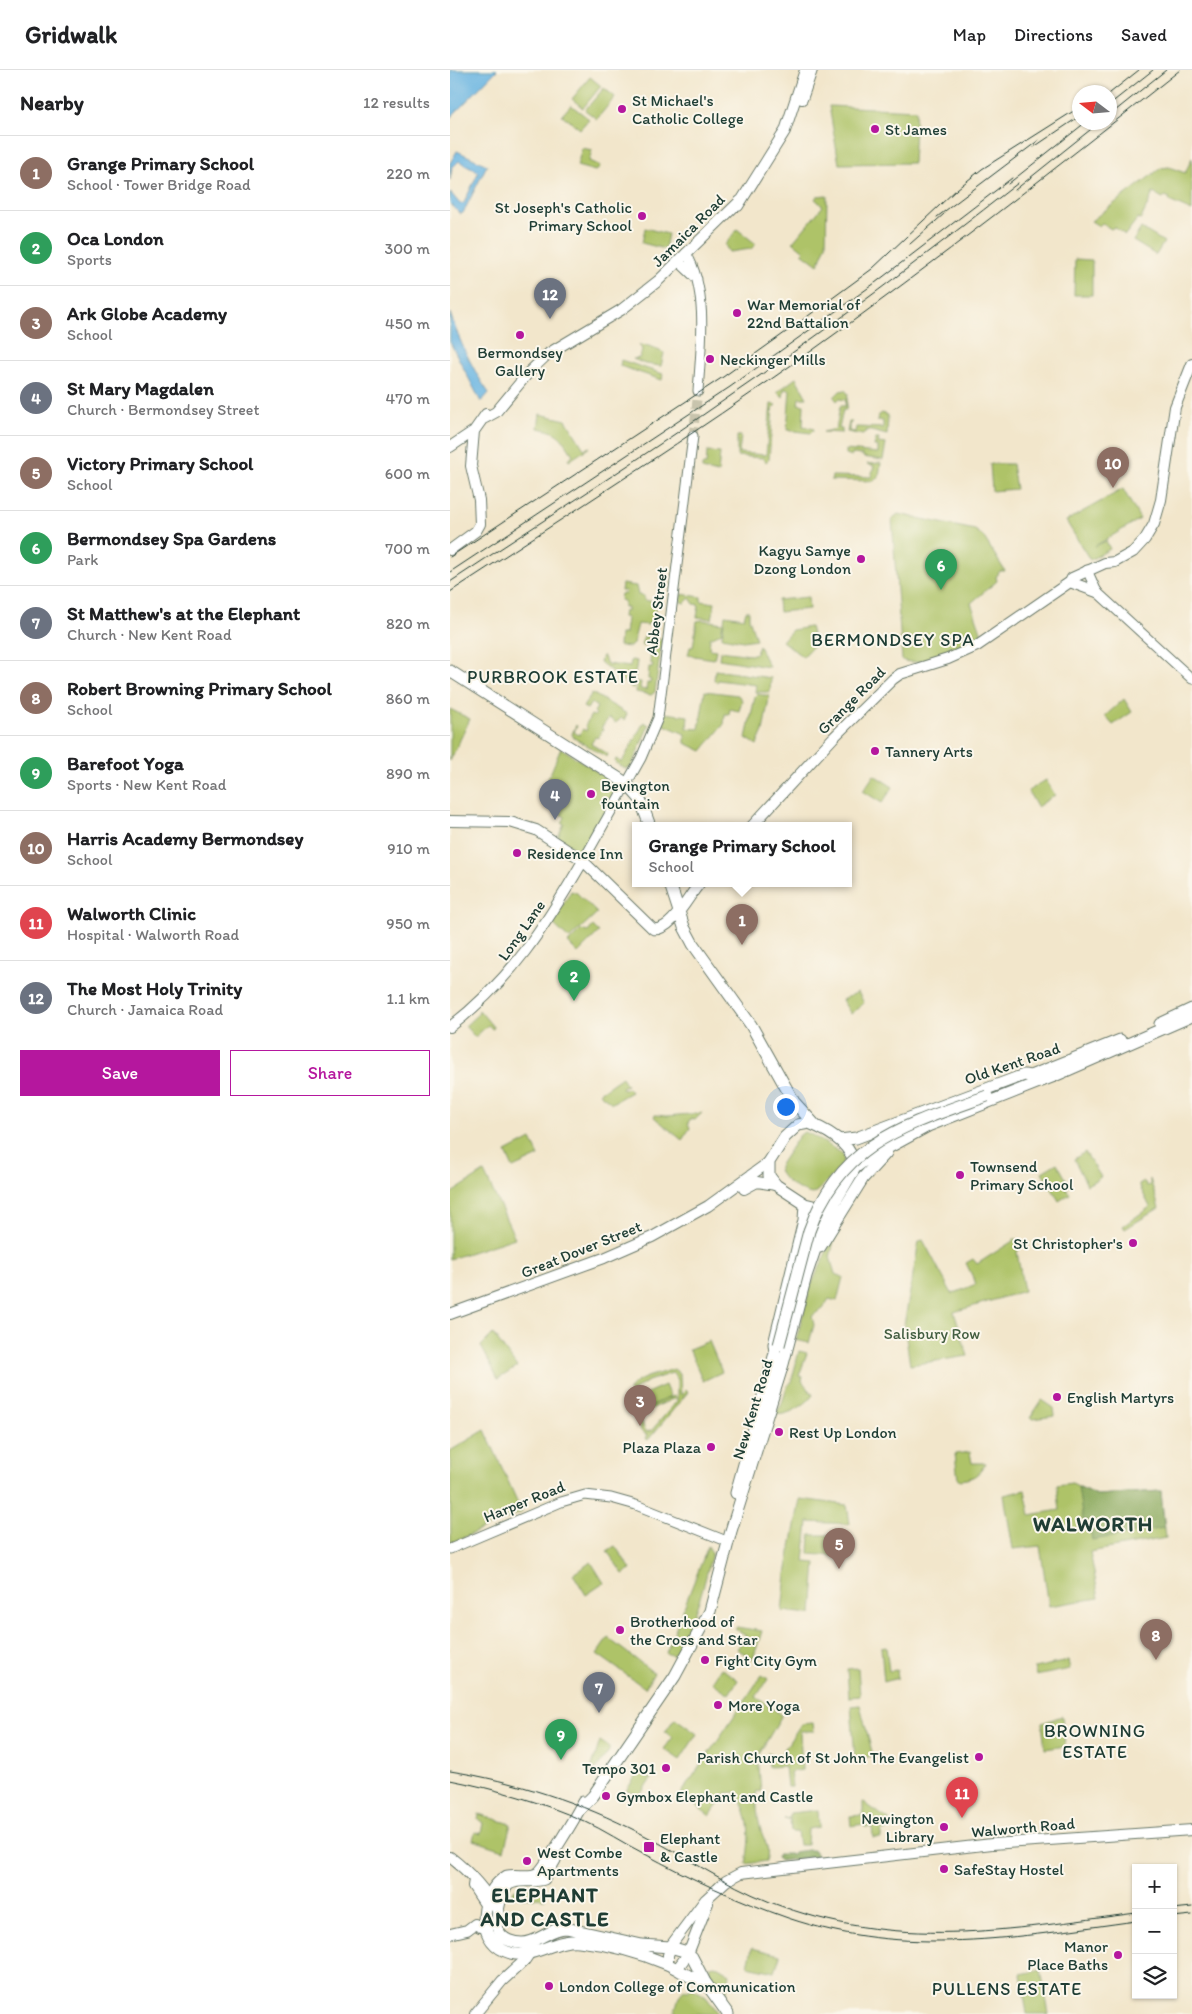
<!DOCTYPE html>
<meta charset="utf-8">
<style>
:root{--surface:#fff;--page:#f2f2f2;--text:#202124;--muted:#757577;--line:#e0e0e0;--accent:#b5179e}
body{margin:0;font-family:Itim,sans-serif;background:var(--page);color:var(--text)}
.controls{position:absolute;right:15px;bottom:15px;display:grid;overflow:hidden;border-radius:0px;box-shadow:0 1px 4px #0004}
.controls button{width:45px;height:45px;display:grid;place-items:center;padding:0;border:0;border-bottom:1px solid var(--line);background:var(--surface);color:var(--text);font:25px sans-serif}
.compass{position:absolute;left:622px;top:15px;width:45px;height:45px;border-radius:50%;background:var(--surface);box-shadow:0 1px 4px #0004;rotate:286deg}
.you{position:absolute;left:335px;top:1036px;width:18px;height:18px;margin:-12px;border:4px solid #fff;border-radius:50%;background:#1a73e8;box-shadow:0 0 0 8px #1a73e833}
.badge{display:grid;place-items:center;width:32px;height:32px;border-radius:50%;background:var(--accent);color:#fff;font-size:16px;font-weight:700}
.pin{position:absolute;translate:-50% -41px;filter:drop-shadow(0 1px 2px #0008)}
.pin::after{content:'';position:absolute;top:26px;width:18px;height:15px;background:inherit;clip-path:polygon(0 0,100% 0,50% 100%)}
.popup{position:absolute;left:182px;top:752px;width:220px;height:65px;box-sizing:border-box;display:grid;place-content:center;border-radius:0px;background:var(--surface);filter:drop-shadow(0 1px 4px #0005);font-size:16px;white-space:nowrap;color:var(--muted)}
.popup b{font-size:19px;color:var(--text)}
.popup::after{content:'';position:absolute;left:50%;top:100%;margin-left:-10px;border:10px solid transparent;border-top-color:var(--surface)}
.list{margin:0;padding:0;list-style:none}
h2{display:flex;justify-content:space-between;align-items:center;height:65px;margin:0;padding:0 20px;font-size:21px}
h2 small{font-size:16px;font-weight:400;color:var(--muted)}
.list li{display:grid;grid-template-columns:32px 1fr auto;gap:15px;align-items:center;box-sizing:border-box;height:75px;padding:0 20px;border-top:1px solid var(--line)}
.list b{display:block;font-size:19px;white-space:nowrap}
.list p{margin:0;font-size:16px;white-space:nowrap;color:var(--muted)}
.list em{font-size:16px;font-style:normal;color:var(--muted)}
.actions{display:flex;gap:10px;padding:15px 20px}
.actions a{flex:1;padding:11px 0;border:1px solid var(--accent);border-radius:0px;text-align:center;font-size:18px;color:var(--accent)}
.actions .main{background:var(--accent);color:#fff}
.icon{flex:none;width:28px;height:28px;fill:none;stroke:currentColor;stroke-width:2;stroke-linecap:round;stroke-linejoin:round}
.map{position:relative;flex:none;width:742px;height:1944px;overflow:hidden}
header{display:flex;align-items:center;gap:30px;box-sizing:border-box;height:70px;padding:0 25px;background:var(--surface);border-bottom:1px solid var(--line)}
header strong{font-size:24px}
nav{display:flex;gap:28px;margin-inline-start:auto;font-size:18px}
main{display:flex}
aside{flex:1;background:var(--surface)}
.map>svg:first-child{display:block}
</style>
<header>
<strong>Gridwalk</strong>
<nav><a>Map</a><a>Directions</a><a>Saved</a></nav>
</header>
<main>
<aside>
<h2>Nearby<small>12 results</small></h2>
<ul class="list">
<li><span class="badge" style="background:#8d6e63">1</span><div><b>Grange Primary School</b><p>School · Tower Bridge Road</p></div><em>220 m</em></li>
<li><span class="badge" style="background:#2e9e5b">2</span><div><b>Oca London</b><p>Sports</p></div><em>300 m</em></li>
<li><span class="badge" style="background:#8d6e63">3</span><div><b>Ark Globe Academy</b><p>School</p></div><em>450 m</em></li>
<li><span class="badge" style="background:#6b7280">4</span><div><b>St Mary Magdalen</b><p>Church · Bermondsey Street</p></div><em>470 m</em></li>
<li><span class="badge" style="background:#8d6e63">5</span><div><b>Victory Primary School</b><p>School</p></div><em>600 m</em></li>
<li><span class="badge" style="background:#2e9e5b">6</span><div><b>Bermondsey Spa Gardens</b><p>Park</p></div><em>700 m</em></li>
<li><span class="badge" style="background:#6b7280">7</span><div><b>St Matthew's at the Elephant</b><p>Church · New Kent Road</p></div><em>820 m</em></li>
<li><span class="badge" style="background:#8d6e63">8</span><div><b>Robert Browning Primary School</b><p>School</p></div><em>860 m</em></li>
<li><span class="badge" style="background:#2e9e5b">9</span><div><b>Barefoot Yoga</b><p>Sports · New Kent Road</p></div><em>890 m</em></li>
<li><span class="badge" style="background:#8d6e63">10</span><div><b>Harris Academy Bermondsey</b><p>School</p></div><em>910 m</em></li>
<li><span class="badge" style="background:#e0444e">11</span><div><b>Walworth Clinic</b><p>Hospital · Walworth Road</p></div><em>950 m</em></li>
<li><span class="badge" style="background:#6b7280">12</span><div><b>The Most Holy Trinity</b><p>Church · Jamaica Road</p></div><em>1.1 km</em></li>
</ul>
<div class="actions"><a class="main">Save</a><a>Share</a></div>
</aside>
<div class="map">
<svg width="742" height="1944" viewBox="0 0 742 1944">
<rect width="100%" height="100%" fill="#fbf7ec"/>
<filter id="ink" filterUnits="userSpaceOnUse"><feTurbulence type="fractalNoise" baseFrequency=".02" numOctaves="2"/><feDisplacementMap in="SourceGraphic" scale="10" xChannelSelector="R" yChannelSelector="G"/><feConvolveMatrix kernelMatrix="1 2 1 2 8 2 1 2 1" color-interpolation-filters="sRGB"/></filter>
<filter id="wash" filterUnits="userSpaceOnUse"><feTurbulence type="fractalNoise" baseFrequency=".0096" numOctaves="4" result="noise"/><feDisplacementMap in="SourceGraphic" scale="20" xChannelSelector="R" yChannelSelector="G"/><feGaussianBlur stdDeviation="1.12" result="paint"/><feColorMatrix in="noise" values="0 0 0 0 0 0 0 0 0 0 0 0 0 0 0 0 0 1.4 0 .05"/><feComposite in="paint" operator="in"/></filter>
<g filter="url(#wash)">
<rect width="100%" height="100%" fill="#f2e6cb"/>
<!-- green -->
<path fill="#aec368" stroke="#66804e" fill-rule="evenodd" d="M140,7L151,16L133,38L122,29Z
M154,18L165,27L147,49L135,40Z
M121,35L139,49L130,59L112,45Z
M379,36L466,40L463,93L389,94Z
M132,78L142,80L139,91L150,96L149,99L145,101L127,96Z
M742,88V141L719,131L720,128L715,126L713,128L703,123L691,149L688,148L675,165L664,157L661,159L652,153L649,156L641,151L711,98L719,97L735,103Z
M377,125L376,175L368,195L352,183L354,181L343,172L373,136L365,129L367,126Z
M195,158L218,164L215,179L192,173Z
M691,158L714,172L706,185L683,171Z
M287,159L306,174L301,179L279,182L275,175Z
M625,189L642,190V225H624Z
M189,275L199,276L214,283L211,296L195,294L183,289L190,288L192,279Z
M171,290L213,304L212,310L170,296Z
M346,308L357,328H349L348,334L354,335L353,356L364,359L361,363L337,360L340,320L334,319L333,327L327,322Z
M395,320L398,324L396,340H393L389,359H392V363L373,362L386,359L390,336H395L396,330L389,329L387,331L384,327L390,321Z
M321,334L326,335L323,338L319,389L316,392L313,388L287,386V366H291L289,383L316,385Z
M432,343L438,345L437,365L417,360L413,365L397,362L399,352H402L399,355V361L405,362L406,357L433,358V351L427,350L428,346Z
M90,344L116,350L134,379L140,377L119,391L118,389L123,385C111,367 110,362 88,358Z
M426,369H429L428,373L436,374L433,390L413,387V385L402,384V386L396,384V380L428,383V376H424Z
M257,382L270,383L268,403L252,399V395H256Z
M431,393L429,406L424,411L381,410L382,406L421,407L424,396L417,394Z
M562,394L566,419L542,421L540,394Z
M673,419L690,449L645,476L656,471L660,479L640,490L616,451Z
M448,444L525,460L533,466L555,501H550L546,507L547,511L521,533L533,567C516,576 470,599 452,590L442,449Z
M172,514L186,516L188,525L194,526V530L206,532L203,553H198V555L188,554L183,574L180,577L169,576L170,564H175L177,548L173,547L174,540L177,541V537H174V531L170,530L171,524H175L176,521H171Z
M231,524L251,527V531L265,533L262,549L247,547L249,535L244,534L240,528L235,533L231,532Z
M358,527L359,539L329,542L328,530Z
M296,541H299V548L306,569L293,571L272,567L275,545L294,548Z
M252,550L273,553L271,563L260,568L259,579L266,580L264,589L238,585L240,577H243L247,551Z
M360,557L365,574L353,587L332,571L342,560Z
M194,566L212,570L205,622L201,625L186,622L187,612H191L190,619L196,620L197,613H200L201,610L198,609L199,597H202L203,594L200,593L201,580H204V577H201L202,570L196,569L195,576L191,575Z
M309,576L319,597L269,589L270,581L301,585L306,583Z
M153,585L157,594L180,597L181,590L187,591L183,619L150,592Z
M265,600L321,608L320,622H305L306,615L268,610L267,612L264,611Z
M255,621L288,625L292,630L289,641L280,639L279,644H275L274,654L252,681L235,673V664L212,654L215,643L238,646L237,658L249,659Z
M142,623L177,644L174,650L171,648L166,653L159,648L151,658L153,659L148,668L145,667L141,674L158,684L157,687L124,668L122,664L126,655L127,656L124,662L129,665L133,659L136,661L137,658L135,656L141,645L144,646L146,644L144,642L147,637L141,633L137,639L133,637Z
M308,624L319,626V628L313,661L307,675L296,668L305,627Z
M674,629L682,642L663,655L655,646Z
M0,639L20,649L0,691Z
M194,652L199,655L181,697L175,699L165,692L166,689L172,692Z
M111,678L169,716L133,782L130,778L128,781L108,767L114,754L112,753L115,747L110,744L113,738L107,735L105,739L91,726Z
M424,705L443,717L432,733L413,721Z
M596,710L605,725L587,737L578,721Z
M121,821L127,823L147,843L119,869L102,853Z
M143,856L149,862L128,883L118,873L131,860L138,862Z
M408,922L414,933L401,944L392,930Z
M29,940L44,958L42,959L38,955L25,967L15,956L28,944Z
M172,1007L177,1015L172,1017L173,1020L178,1018L181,1022L162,1033L149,1023Z
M252,1043L245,1050L240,1049L238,1053L240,1058L232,1070L204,1047L205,1045L217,1046Z
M354,1062L360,1064L393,1084C393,1085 394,1091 393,1092C392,1097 368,1122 362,1124C351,1122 327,1109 329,1096L349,1066Z
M81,1069L89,1086L63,1098L56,1082Z
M635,1082L651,1107L637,1115L624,1089Z
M607,1093L620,1116L615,1117L620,1124L609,1131L592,1102Z
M34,1102L65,1168L0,1189V1124Z
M700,1109L709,1138L675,1159L673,1156L700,1137L689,1115L694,1112L697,1116L700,1115Z
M387,1159L380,1187L385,1204L393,1207L387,1231L379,1229L373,1238L362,1246L364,1255L359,1273L346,1270L361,1215Z
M566,1169L570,1177L567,1182L574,1221L504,1242L518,1286L460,1295L454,1255L469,1171L473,1170L502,1224L526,1214L516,1193L523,1189L527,1194Z
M43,1264L67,1297L48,1309L31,1276Z
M259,1271L272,1302L253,1311L239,1279Z
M349,1281L357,1283L349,1306L353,1307L352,1311L363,1325C356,1335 336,1347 325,1344L331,1336L338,1315L341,1313Z
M224,1299L230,1304L231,1325L236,1320L238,1322L198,1370L195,1368L197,1365L191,1361L179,1320C186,1307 210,1304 224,1299ZM222,1303L227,1308V1331L202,1360L197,1362L194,1358L182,1322L198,1311Z
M215,1315L220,1327L196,1338L224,1326L225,1328L192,1343L191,1340L195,1338L190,1326Z
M592,1330L604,1338L605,1346L583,1349L580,1348Z
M35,1360L72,1442L1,1473L0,1381Z
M520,1382L522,1393H536C528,1406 523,1409 508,1410L505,1384Z
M622,1413L647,1425L711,1421L716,1468L640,1482L649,1528L599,1536L590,1476L563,1479L554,1425L575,1420L580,1445L610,1440L607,1415Z
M350,1429L397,1435L400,1454L358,1452L354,1492L366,1493L362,1543L360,1544L332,1541L336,1504Z
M360,1465H386V1486L359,1484Z
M165,1476L181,1499L173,1504L157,1481Z
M258,1476L262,1483C252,1523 245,1551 223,1586L216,1583Z
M141,1492L154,1513L136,1525L123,1504Z
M286,1557L312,1561L303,1589L287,1579L296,1566L285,1559Z
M158,1568L204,1603L195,1618L147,1584Z
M436,1576L439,1601L447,1600L448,1608L434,1612L431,1577Z
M618,1591L620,1599L586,1606L584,1598Z
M271,1598L288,1610L279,1624L262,1612Z
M408,1598L410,1626L399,1627L397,1599Z
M312,1605L318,1609L306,1627L332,1645L308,1686L311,1721L306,1722C307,1733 307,1746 310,1757C313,1770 321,1777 316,1791L296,1794C301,1762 300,1752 288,1722L276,1723L260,1746L231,1724Z
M410,1635L423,1686L405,1689L401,1636Z
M612,1646L615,1676L595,1679L592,1653Z
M225,1648L247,1664L230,1690L214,1679L223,1667L215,1662Z
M363,1653L364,1661H350L352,1700L340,1702L342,1717H337L335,1696L319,1697L318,1682L328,1689L351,1654Z
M150,1671L159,1677V1681L146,1700L141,1699Z
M189,1701L201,1709L190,1725L176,1721Z
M413,1732L439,1750L440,1759L431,1761V1768H423L422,1757H415L414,1754L401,1756L400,1746L413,1745Z
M368,1740L369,1757L358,1759L357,1775H349L347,1762H341L340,1749H334L340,1748V1743Z
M29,1744L61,1754L54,1780L23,1770L25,1762L31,1764L33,1753L28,1749Z
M74,1816L94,1817L95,1829L62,1826L64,1820Z
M302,1878L330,1885L325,1902L298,1896Z
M265,1895L280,1904L276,1925L259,1901L260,1896Z
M591,1900L599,1944H577L571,1904Z
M242,1918L257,1927L269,1944H226L225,1941L229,1926L234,1920L238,1921Z"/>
<!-- forest -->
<path fill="#8aa95c" stroke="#547348" d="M628,1417L647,1425L711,1421L714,1458L642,1470L639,1450L633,1451Z
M357,1780H364L367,1786L331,1791L327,1788L328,1784H342L343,1782Z"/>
<!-- water -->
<path fill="#68b4e1" stroke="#44788a" d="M0,0H47L0,48Z
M7,81L37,95L13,143L10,144L0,133V122L10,134L14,133L28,103L26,100L9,91L2,98L0,110V93Z
M0,243C8,268 23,301 39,323L31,332L0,272Z"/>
</g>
<g filter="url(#ink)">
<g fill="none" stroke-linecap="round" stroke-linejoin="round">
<!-- secondary-tunnel -->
<path stroke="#c8c4ad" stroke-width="9" stroke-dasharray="9 4.5" stroke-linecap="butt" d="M243,366L248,321"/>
<!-- secondary casing -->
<g stroke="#697869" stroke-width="11">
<path id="secondary" d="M236,183C259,221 251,278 248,321
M228,191L247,209
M637,500L647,522L742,609
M133,791L191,688L208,648L243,366
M0,1479L111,1432L135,1425L161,1428L186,1435L274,1470"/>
</g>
<!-- primary casing -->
<g stroke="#697869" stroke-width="12">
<path id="primary" d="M352,29L362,0
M288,136L335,61L355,0
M35,348L46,342L79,302L99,283L171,240L208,211L290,131
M0,377L24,361L36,344
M0,480L26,461L30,454L29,430L21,396L24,361
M620,512L647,522
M0,751L60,752L86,760L131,789L203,859C221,862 238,827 249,814
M302,756L383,668L443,609L450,604L498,589L527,576L620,512L622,508L655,493L665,492L683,482L695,469L704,454L711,430L725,337L742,294
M0,957C62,909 94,858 133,791
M294,1119L307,1112L326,1115
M0,1244L154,1188L202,1167L258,1136L319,1092
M0,1787C21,1803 35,1819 48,1842
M24,1810L23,1816L36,1836
M0,1864L17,1860L25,1854L30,1857L41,1855
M218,1894V1885L222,1874L255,1830L276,1811L291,1803L542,1774L742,1760
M227,1899L238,1884L258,1833
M25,1944L52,1911L75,1890L79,1884L77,1877"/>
</g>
<!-- highway casing -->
<g stroke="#697869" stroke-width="13">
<path id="highway" d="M0,601L176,713L190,729L200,756
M220,814L234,857L243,874L301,955L344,1032L365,1055
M710,954L742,939
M390,1070L406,1068L574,1005L580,1006L670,970
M405,1098C403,1074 379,1061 359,1053L348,1055L335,1067L319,1092V1106L326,1115L355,1134L371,1138L385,1132L405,1098L428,1080L436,1079L478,1056L602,1007L742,946
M370,1177L413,1108L436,1083V1079
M286,1423L325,1283L324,1274L354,1150L355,1134
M133,1732C129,1741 94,1800 87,1804C79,1808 66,1804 57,1806C29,1822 25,1868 55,1881C80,1893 103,1868 129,1871C158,1874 191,1883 217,1894C231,1900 240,1909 255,1912
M130,1739L143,1726L225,1606L260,1541L281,1461L333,1294L356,1206L371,1162L385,1132
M105,1790L94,1809C83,1813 69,1808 59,1814C50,1821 44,1852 49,1862C53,1870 64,1873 72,1873C89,1873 99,1858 116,1858L192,1875L220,1877L234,1881L242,1887L255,1912L278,1944"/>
</g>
<!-- secondary -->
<use href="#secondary" stroke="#fff" stroke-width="9"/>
<!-- primary -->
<use href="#primary" stroke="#fff" stroke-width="10"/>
<!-- highway -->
<use href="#highway" stroke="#fff" stroke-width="11"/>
<!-- rail -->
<path stroke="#1f3d34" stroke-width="1" d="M660,23L689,0
M660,34L703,0
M660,45L716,0
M584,77L630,46
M558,114L636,52
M565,120L650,52
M487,147L589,70
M460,174L494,144
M0,487L273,307L343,257L422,199L507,119L532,99L630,37
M0,502L280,317L425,213L562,108
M0,512C95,449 192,388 286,322C383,256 476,185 568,113
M0,522C121,443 243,365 360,282C486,192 609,96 730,0
M0,1701C65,1711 132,1733 190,1763C234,1785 274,1814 320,1832C446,1881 557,1860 686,1843
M0,1710C46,1719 91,1732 134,1751C154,1760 173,1773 193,1783C239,1808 289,1831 338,1848C456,1888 567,1867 686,1851
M723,1839L742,1837
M723,1847L742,1845"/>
<!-- highway-bridge casing -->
<g stroke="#697869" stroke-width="13" stroke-linecap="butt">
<path id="highway-bridge" d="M329,1275L359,1161C390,1072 456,1055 537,1026"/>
</g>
<!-- highway-bridge -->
<use href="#highway-bridge" stroke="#fff" stroke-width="11"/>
</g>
</g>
<!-- markers -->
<g fill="#b5179e" stroke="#fbf7ec" stroke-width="2">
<circle cx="172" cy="39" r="5"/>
<circle cx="425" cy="59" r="5"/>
<circle cx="192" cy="146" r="5"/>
<circle cx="287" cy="243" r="5"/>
<circle cx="70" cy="265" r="5"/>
<circle cx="260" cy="289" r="5"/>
<circle cx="411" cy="489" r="5"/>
<circle cx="425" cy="681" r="5"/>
<circle cx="141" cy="724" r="5"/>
<circle cx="67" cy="783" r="5"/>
<circle cx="510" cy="1105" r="5"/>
<circle cx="683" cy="1173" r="5"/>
<circle cx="607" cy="1327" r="5"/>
<circle cx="329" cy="1362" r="5"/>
<circle cx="261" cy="1377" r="5"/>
<circle cx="170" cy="1560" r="5"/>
<circle cx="255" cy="1590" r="5"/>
<circle cx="268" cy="1635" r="5"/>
<circle cx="529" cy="1687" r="5"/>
<circle cx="216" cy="1698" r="5"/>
<circle cx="156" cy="1726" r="5"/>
<circle cx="494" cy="1757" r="5"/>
<rect x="193" y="1771" width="12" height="12" rx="2.5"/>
<circle cx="77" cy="1791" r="5"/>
<circle cx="494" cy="1799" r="5"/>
<circle cx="668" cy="1885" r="5"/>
<circle cx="99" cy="1916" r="5"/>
</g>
<g text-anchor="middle" stroke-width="4" stroke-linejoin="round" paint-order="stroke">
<!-- poi labels -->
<g font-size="16" fill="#1f3d34" stroke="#fbf7ec" text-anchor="start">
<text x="182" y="36">St Michael's<tspan x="182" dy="18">Catholic College</tspan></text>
<text x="435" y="65">St James</text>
<text x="182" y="143" text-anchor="end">St Joseph's Catholic<tspan x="182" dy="18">Primary School</tspan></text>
<text x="297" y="240">War Memorial of<tspan x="297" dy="18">22nd Battalion</tspan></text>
<text x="70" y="288" text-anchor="middle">Bermondsey<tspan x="70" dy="18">Gallery</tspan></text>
<text x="270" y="295">Neckinger Mills</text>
<text x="401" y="486" text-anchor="end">Kagyu Samye<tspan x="401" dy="18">Dzong London</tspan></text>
<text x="435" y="687">Tannery Arts</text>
<text x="151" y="721">Bevington<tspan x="151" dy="18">fountain</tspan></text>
<text x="77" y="789">Residence Inn</text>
<text x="520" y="1102">Townsend<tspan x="520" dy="18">Primary School</tspan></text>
<text x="673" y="1179" text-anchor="end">St Christopher's</text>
<text x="617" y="1333">English Martyrs</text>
<text x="339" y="1368">Rest Up London</text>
<text x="251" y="1383" text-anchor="end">Plaza Plaza</text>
<text x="180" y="1557">Brotherhood of<tspan x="180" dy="18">the Cross and Star</tspan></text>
<text x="265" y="1596">Fight City Gym</text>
<text x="278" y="1641">More Yoga</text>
<text x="519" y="1693" text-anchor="end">Parish Church of St John The Evangelist</text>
<text x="206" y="1704" text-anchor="end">Tempo 301</text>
<text x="166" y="1732">Gymbox Elephant and Castle</text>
<text x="484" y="1754" text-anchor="end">Newington<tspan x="484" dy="18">Library</tspan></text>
<text x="210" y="1774">Elephant<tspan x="210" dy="18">&amp; Castle</tspan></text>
<text x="87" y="1788">West Combe<tspan x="87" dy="18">Apartments</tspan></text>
<text x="504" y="1805">SafeStay Hostel</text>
<text x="658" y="1882" text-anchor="end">Manor<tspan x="658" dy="18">Place Baths</tspan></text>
<text x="109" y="1922">London College of Communication</text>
</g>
<!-- street labels -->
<g font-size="16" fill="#1f3d34" stroke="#fbf7ec">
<text transform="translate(238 160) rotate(-45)" y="6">Jamaica Road</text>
<text transform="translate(206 541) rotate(-83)" y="6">Abbey Street</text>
<text transform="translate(401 630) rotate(-45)" y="6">Grange Road</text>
<text transform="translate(71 860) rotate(-55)" y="6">Long Lane</text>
<text transform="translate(562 993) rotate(-19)" y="6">Old Kent Road</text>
<text transform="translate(131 1179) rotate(-22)" y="6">Great Dover Street</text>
<text transform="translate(302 1339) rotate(-73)" y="6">New Kent Road</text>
<text transform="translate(74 1431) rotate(-22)" y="6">Harper Road</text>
<text transform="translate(573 1757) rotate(-5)" y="6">Walworth Road</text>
</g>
<!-- park labels -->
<g font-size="16" fill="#435e41" stroke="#fbf7ec">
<text x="482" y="1269">Salisbury Row</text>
</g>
<!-- neighbourhood labels -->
<g font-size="18" letter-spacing="1" fill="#1f3d34" stroke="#fbf7ec">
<text x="443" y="576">BERMONDSEY SPA</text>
<text x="103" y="613">PURBROOK ESTATE</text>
<text x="645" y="1667">BROWNING<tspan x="645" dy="21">ESTATE</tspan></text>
<text x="557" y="1925">PULLENS ESTATE</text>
</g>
<!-- district labels -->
<g font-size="21" font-weight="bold" letter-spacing="1" fill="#1f3d34" stroke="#fbf7ec">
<text x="643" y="1461">WALWORTH</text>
<text x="95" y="1832">ELEPHANT<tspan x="95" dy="24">AND CASTLE</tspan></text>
</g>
</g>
</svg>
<div class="controls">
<button>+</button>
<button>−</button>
<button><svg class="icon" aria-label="layers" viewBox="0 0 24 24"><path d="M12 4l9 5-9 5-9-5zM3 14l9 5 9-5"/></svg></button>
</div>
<svg class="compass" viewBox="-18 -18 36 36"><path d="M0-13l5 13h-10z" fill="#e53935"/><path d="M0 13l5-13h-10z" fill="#757577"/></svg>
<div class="you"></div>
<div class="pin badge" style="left:292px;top:875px;background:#8d6e63">1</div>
<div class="popup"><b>Grange Primary School</b>School</div>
<div class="pin badge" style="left:124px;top:931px;background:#2e9e5b">2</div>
<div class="pin badge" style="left:190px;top:1356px;background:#8d6e63">3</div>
<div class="pin badge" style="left:105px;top:750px;background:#6b7280">4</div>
<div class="pin badge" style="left:389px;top:1499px;background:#8d6e63">5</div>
<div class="pin badge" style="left:491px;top:520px;background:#2e9e5b">6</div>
<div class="pin badge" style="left:149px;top:1643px;background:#6b7280">7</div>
<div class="pin badge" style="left:706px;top:1590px;background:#8d6e63">8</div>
<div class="pin badge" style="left:111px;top:1690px;background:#2e9e5b">9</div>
<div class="pin badge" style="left:663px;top:418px;background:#8d6e63">10</div>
<div class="pin badge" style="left:512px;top:1748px;background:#e0444e">11</div>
<div class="pin badge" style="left:100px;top:249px;background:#6b7280">12</div>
</div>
</main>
